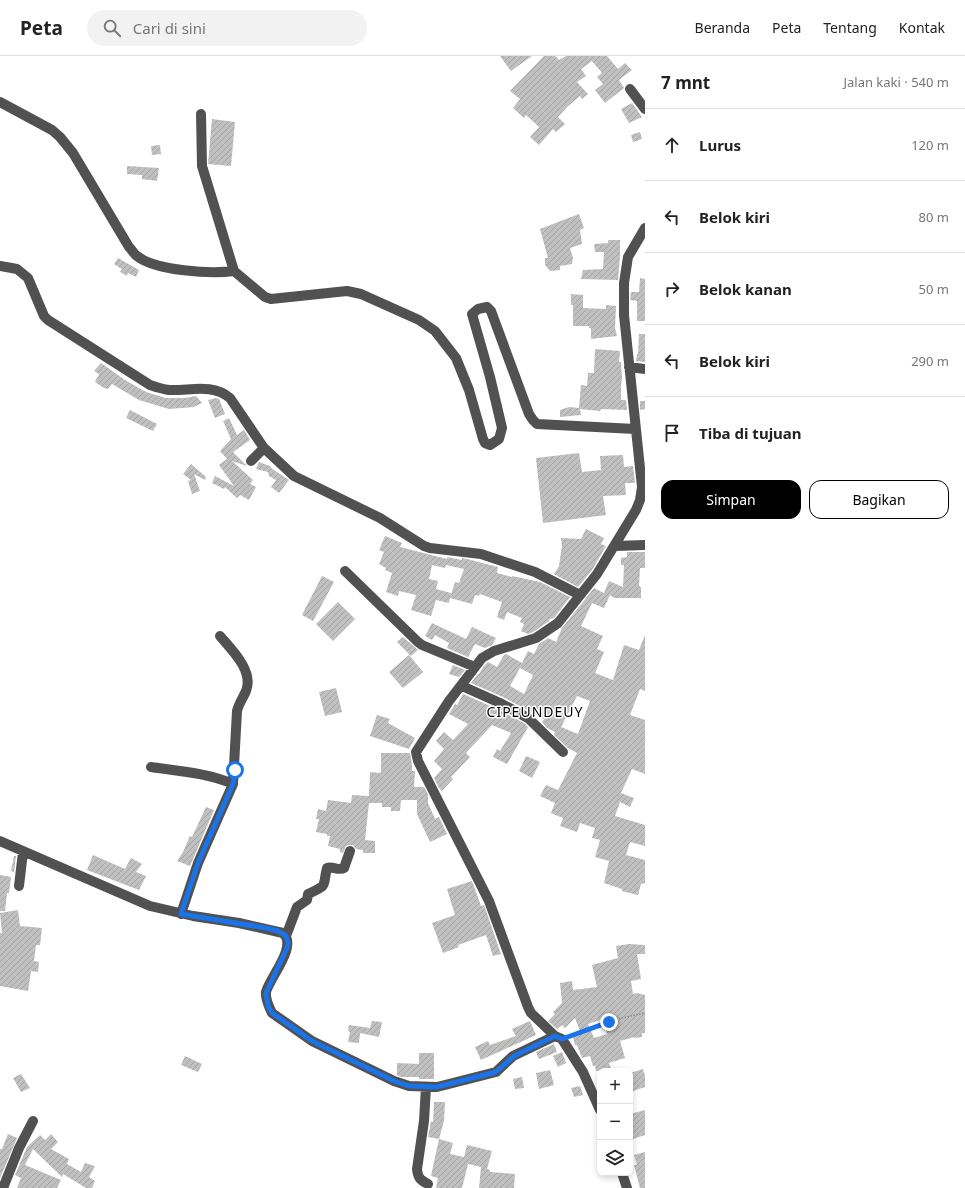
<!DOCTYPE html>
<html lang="id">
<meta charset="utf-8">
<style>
:root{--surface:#fff;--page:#f2f2f2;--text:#222;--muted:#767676;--line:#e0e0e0;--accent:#000}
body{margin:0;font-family:"Noto Sans",sans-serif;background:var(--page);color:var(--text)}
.controls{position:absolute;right:12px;bottom:12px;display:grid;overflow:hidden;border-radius:8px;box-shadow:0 2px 6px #0003}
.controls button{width:36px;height:36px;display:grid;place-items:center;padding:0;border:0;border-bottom:1px solid var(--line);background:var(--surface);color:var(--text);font:20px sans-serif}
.stop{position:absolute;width:12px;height:12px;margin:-9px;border:3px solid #1a73e8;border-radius:50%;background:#fff}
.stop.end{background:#1a73e8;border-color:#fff;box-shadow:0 1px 4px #0008}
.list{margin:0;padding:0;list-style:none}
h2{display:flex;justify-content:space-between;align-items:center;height:52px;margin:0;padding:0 16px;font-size:17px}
h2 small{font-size:13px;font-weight:400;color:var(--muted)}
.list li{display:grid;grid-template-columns:26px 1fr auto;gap:12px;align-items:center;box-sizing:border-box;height:72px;padding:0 16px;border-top:1px solid var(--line)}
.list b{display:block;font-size:15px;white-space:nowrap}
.list em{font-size:13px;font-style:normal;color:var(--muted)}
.actions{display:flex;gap:8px;padding:12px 16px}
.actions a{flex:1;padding:9px 0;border:1px solid var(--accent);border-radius:12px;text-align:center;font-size:14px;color:var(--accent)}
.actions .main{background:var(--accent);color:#fff}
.icon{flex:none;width:22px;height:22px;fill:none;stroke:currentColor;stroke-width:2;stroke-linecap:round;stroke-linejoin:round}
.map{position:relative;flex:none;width:645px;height:1132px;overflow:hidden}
header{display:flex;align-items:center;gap:24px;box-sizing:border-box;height:56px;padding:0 20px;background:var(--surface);border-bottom:1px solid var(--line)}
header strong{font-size:19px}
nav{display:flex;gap:22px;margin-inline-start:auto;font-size:14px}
.search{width:280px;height:36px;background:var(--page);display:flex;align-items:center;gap:10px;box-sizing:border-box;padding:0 14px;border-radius:22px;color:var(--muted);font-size:15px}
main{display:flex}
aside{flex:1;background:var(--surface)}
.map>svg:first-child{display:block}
</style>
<header>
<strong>Peta</strong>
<div class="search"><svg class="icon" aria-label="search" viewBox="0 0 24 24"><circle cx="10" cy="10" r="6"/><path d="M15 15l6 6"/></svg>Cari di sini</div>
<nav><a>Beranda</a><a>Peta</a><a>Tentang</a><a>Kontak</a></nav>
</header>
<main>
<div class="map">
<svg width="645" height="1132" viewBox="0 0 645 1132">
<defs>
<pattern id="building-hatch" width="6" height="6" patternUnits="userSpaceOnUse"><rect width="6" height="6" fill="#c0c0c0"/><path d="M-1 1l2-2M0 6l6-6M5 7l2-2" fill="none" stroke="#a3a3a3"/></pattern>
</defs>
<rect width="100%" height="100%" fill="#fff"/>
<!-- building -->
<path fill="url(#building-hatch)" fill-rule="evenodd" d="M500,0H532L511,15Z
M544,0H555L559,4L566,0H607L618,13L625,7L632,14L619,24L624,32L605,47L595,34L603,28L597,21L602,17L592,5L581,13L586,20L577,26L588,38L582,43L580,40L567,51L558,61L565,68L556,76L553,73L539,89L530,81L539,71L526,59L524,62L513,52L520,43L510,35Z
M632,47L642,61L629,67L621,53Z
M212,63L235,66L231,110L208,108Z
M640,76L642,83L633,86L631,79Z
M160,89L161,98L152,99L151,90Z
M127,110L159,112L157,125L142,123V119L127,118Z
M579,158L584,172L580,174L582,188L570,192L573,202L572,208L560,210V214L550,215L545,209V202H548L540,173Z
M608,184H620V200L618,224L581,223L583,214L603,213L604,196H595L594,188L608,187Z
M118,202L139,214L136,221L128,217L127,220L120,216L122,213L114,208Z
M640,222L645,223V265H637V245L630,244L631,236H639Z
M571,238L583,239V252L606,253V249L616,250L615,272L617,280L591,283V272H589V270H573V249H571Z
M639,278H645V306L636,305L637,298H638Z
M595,293L620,295L619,306H621L622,322L621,330V344H626L627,354L601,353L600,355L580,353L581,359L560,361V354L569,351L579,352L581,329L587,330L588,317H594Z
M101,307L125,324L146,336L166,342H185L196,340L202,347L194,351L169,353L139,344L112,328L108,333L104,332L95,326L99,318L94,315Z
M216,342L219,343L225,358L215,362L208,344Z
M640,345H645V353L640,354Z
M130,354L157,368L153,375L126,362Z
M229,362L237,379L244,374L250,384L233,396L247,410L232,405L253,424L250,428L256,431L249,444L240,439L237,442L225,431L224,433L212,427L215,420L234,430L219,409L227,403L220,395L231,383L223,365Z
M579,397L582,416L601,414L600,400L623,399L624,411L633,410L635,427H625L626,439L603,440L606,459L543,467L536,402Z
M259,406L270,410L271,412L289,424L279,437L271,431L276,424L269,420L268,416L256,413Z
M191,408L206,421L205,424L194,418L200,435L192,438L188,425L191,424L183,418Z
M586,473L604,482L601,488L606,490L592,514L578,531L554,518L559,510L562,490L561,482L581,483Z
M385,480L402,487L400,491L447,503V501L462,504V502L467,503L498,511L497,517L512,521V520L540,526L570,541L554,562L550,563L549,565L533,576L528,578L521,575L524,568L520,566L522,562L507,556L504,564L497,561L502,546L480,538L479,540L475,539L472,548L450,542L455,526L459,527L464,513L446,509L445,512L432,509L429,523L438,525L436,533L451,537L449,547L436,544L431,560L411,554L416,539L399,535L398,540L386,536L392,517L385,514L386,512L379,508L384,496L379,494Z
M627,496H645V512H640L639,530L641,531V542H614L610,539L604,552L592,547L581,570L603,580L597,593L604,596L595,617L613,624L624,589L639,594L645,579V635L640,633L630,659L645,664V718L632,713L621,737L634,742L630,751L620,746L615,760L645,769V790L630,786L626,799L645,804V827L641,828L638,839L622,835V833L604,827L609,805L595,801L600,784L592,782L595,772L580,767L577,776L560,770L563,762L551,757L555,747L540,740L546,729L558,734L577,697L568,692L554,679L555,676L547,672L542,666L544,663L503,641L471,627L478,618H479L484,610L488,606L497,611L504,599L506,598L522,607L528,595L534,598L539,588L548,582L556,586L562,572L594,532L604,537L609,525L623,531L624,509H621V502L627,501ZM520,612L533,619L524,638L510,630ZM577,640L590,645L578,678L561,671Z
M322,520L334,526L313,565L302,559Z
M338,546L355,563L333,585L316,568Z
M432,567L466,583L472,571L496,582L492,589L485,592L475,588L468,601L447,592L449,587L435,579L432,584L425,580Z
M403,581L418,594L411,600L397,586Z
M409,599L423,616L403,632L389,616Z
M453,609L465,614L459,621L449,618Z
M336,632L342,656L325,660L319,636Z
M463,638L497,653L524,667L528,671L507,708L493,701L497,693L500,695L511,677L492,669L466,697L470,701L451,721L453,723L442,735L439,732L434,722L442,713L434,705L444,693L436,685L444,676L453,684L468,668L449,658L455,648L457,649Z
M377,659L390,663L388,667L415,682L409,693L370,680Z
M381,697H410L412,708V715H415L414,731H424L428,738V747L435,763L439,761L447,778L430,786L417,758V744H401L400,755H391V751H382V747H369L365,784L375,785V797H363V794L356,793L353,789H349L346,790L343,797L340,796V793L328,790L330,780H327V778L316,776L319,763H316L318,753L326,755L328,744L351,747L352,739L369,740L370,716L381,717Z
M526,700L540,706L532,722L519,715Z
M206,751L214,754L190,810L177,805L183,796L190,780L192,781Z
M93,799L125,813L131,802L142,808L136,816L146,820L139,834L87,814Z
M14,800H16L14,816L11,815Z
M0,819L11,821L9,837H7L5,855H0Z
M472,825L481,850L484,849L501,898L493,900L486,879L458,889L459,891L443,897L432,867L455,859L447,833Z
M18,854L20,870L42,872L40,889H36L34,905L39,906L38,916L31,915L28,935L0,930V877H2L0,857Z
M629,888L645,889V898H637L641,923L631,925L633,938L637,937L645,939V977H642V981L635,982L634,981L620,985L625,1002L609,1007L612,1015H596L595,1010H593L590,1000L582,1002L577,989H575L573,981L581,978L575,962L565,972L562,969L557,973L548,965L555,958L553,956L562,947L560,927L572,925L573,934L597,931L592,909L618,902L616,890ZM603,963L607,978L594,982L588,968Z
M372,965L382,966L379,981L360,977L359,987L348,986L350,976L348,975L349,969L370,972Z
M530,965L536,979L481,1004L475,991L488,985L490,989L516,980L512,973Z
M554,988L557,996L539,1003L536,996Z
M562,996L566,1007L558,1011L553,1000Z
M419,997H434V1023H419V1021H401L397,1019V1007L419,1008Z
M185,1000L202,1008L198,1016L181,1009Z
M643,1013L645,1020V1031L630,1036V1017Z
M550,1014L554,1029L539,1033L536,1017Z
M21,1018L30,1032L21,1036L13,1022Z
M522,1021L524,1032L515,1033L513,1023Z
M580,1030L583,1039L574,1041L571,1032Z
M434,1046H445L444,1065L439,1083L428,1081L431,1065L433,1066Z
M645,1054V1079L630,1084V1058Z
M8,1078L17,1082L0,1122V1093H2Z
M51,1078L58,1086L51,1093L69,1103L67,1108L81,1116L85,1107L95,1110L89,1121L95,1125L92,1132H86L63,1118L62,1121L33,1093L25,1109L61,1124L57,1132H17L21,1122L15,1119L27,1091L40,1079L45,1084Z
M439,1083L453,1087L450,1098L464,1101L467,1089L492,1095L487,1113L490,1114V1116L515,1118L514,1132H479L481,1111L468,1108L462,1132H436L438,1122L431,1120Z
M645,1096V1132H640L634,1109H637L634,1099Z"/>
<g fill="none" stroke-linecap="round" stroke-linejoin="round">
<!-- path -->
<path stroke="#737373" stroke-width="1.5" stroke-dasharray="1 2" stroke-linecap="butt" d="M571,980L617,963L645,957"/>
<!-- minor -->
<path stroke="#515151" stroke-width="10" d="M630,33L645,53
M0,46L52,74L60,81L73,97L129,191C132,194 134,198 137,200C156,215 211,218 234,215
M201,58L202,110L234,215L265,241L271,243L347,235L361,238L419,264L435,275L456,302L469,334L483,383L485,387L490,389L499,383L502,372L490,321L472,258L478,253L487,251L491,255L529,358L533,364L537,368L635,373
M0,210L17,213L28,222L44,260L48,264L150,329C156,331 162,333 169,334C190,335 212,327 230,342L264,392L294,420L380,462L424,490L430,492L481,498L535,516L580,539
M629,311L645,313
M251,405L264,392
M615,490L645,489
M345,515L418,586L422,589L475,611
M462,630L500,647L528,662L563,696
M151,711C178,715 208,717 233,728
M0,785L150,850L193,860L239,867L283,877C298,890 270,921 266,936C265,943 269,951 272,957L312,985L394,1025L409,1030L437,1031L496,1016L513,1000L555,980
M19,830L23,796
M181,858L198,807L233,728L237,655C239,647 243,642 246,635C254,615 232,594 220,580
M286,880L297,851L307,844L308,838C329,828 322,832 327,812C333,810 339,815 344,812L350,795
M426,1031L424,1065L417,1113C418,1122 420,1124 428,1128
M600,1054L583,1016L562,983L555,980L531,957L528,951L489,845L418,705L416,696L449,645L482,602L494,595L536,582L558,567L597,518L636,454L640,444L642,431L624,259V227L628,201L645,172
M622,1117L627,1132
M3,1132L19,1092L33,1065"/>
</g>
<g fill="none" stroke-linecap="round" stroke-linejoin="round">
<!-- route -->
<path stroke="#1a73e8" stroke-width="5" d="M235,714L233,728L198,807L181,858L266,872L278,875L286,880L288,887L287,892L266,937L268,950L272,957L312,985L394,1025L409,1030L437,1031L496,1016L514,1000L555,980L562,983L609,966"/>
</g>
<g text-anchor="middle" stroke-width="3" stroke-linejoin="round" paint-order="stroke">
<!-- quarter labels -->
<g font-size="14" letter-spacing="1" fill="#000" stroke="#fff">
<text x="535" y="661">CIPEUNDEUY</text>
</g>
</g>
</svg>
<div class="controls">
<button>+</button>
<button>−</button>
<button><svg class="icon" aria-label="layers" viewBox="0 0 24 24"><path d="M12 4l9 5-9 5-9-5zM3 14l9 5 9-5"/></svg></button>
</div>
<div class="stop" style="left:235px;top:714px"></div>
<div class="stop end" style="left:609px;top:966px"></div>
</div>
<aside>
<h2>7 mnt<small>Jalan kaki · 540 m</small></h2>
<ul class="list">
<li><svg class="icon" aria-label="ahead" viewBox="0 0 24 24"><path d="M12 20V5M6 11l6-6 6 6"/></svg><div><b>Lurus</b></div><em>120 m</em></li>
<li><svg class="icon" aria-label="left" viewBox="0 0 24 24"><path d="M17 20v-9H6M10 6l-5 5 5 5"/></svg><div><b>Belok kiri</b></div><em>80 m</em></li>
<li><svg class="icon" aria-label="right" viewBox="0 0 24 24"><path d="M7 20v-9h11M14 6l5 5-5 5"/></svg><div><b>Belok kanan</b></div><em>50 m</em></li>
<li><svg class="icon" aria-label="left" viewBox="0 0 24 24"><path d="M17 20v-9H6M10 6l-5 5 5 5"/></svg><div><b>Belok kiri</b></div><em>290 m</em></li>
<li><svg class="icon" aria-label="arrive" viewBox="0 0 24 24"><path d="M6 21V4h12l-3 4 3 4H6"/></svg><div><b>Tiba di tujuan</b></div></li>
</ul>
<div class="actions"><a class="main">Simpan</a><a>Bagikan</a></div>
</aside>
</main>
